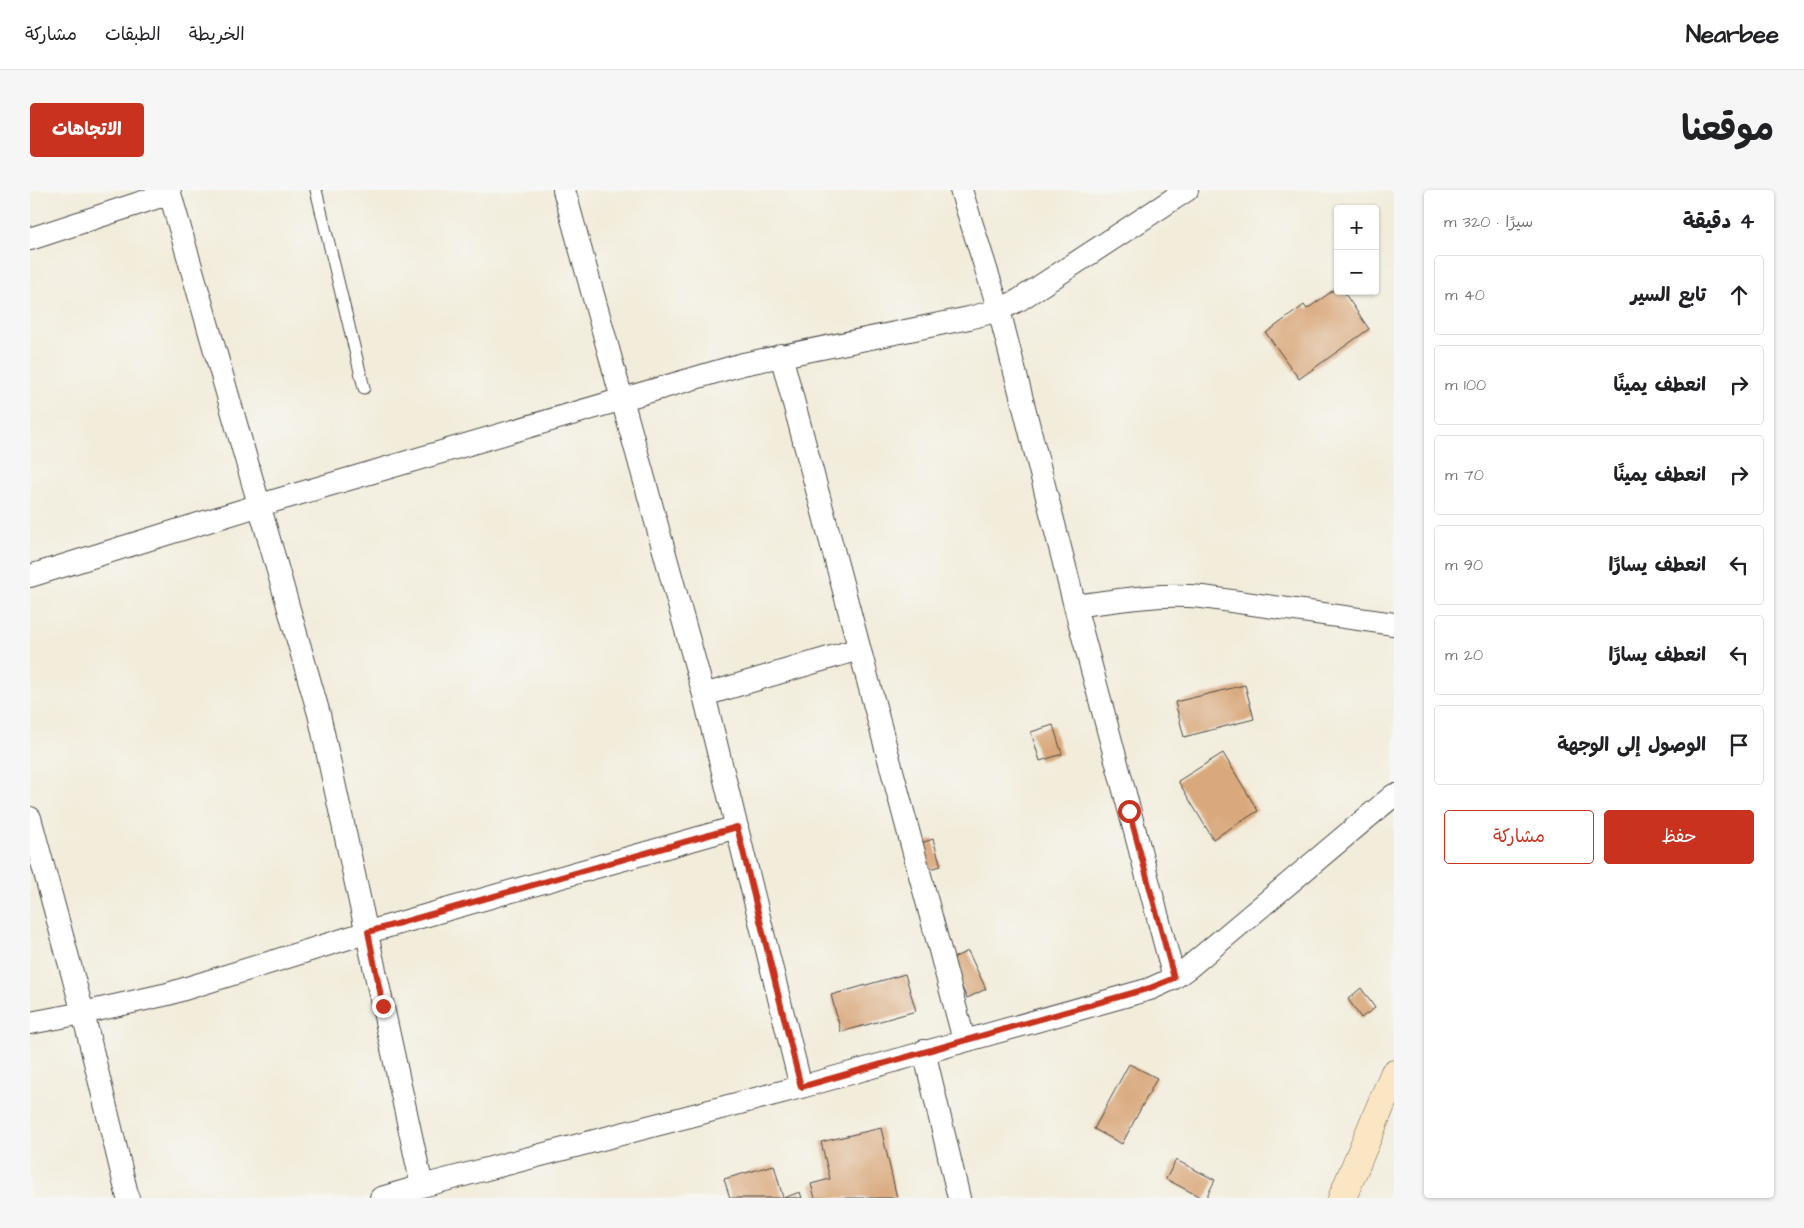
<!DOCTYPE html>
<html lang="ar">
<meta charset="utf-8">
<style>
:root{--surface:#fff;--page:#f6f6f6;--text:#202124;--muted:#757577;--line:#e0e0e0;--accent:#c8321e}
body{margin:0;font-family:"Architects Daughter","Playpen Sans Arabic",sans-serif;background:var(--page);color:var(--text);direction:rtl}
.controls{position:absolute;right:15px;top:15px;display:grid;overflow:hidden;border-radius:5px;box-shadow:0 1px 4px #0004}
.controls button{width:45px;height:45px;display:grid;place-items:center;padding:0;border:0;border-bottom:1px solid var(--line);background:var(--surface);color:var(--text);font:25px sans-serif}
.stop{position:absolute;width:15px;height:15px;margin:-11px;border:4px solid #c8321e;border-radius:50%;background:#fff}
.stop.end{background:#c8321e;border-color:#fff;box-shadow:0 1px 5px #0008}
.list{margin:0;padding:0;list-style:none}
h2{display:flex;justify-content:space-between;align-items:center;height:65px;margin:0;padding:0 20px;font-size:21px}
h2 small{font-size:16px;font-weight:400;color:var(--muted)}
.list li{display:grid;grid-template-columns:32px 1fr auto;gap:15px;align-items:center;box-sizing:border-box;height:80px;margin:0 10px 10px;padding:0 10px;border:1px solid var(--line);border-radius:5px}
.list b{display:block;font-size:19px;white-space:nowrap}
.list em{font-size:16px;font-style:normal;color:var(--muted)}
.actions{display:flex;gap:10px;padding:15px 20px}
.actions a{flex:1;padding:11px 0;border:1px solid var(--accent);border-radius:5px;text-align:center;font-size:18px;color:var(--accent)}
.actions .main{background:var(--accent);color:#fff}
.icon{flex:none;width:28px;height:28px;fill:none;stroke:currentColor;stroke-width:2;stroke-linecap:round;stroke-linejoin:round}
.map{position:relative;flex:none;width:1364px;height:1008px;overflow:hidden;direction:ltr;border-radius:5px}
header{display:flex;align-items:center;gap:30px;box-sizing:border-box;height:70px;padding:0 25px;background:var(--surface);border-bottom:1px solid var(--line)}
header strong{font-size:24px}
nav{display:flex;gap:28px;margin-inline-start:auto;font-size:18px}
.intro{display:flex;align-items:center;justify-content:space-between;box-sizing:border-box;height:120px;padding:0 30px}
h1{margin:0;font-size:35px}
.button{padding:12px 22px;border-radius:5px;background:var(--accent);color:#fff;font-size:18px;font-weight:700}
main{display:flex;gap:30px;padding:0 30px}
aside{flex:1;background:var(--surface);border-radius:5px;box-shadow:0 1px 4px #0004}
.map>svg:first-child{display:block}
</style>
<header>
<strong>Nearbee</strong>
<nav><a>الخريطة</a><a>الطبقات</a><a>مشاركة</a></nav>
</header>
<div class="intro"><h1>موقعنا</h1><a class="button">الاتجاهات</a></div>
<main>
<aside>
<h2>4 دقيقة<small>سيرًا · 320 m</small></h2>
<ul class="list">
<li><svg class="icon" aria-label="ahead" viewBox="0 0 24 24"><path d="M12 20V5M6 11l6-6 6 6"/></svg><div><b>تابع السير</b></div><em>40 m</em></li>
<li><svg class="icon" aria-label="right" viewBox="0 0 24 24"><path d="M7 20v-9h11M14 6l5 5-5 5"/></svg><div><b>انعطف يمينًا</b></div><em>100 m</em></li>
<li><svg class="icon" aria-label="right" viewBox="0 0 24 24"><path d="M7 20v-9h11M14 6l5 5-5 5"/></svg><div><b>انعطف يمينًا</b></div><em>70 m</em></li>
<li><svg class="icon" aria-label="left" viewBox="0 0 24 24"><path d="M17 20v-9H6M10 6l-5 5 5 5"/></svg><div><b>انعطف يسارًا</b></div><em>90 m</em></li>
<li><svg class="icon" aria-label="left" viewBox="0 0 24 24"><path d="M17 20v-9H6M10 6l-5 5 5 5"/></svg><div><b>انعطف يسارًا</b></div><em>20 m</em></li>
<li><svg class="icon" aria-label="arrive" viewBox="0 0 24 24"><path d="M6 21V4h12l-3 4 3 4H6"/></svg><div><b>الوصول إلى الوجهة</b></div></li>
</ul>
<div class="actions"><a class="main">حفظ</a><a>مشاركة</a></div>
</aside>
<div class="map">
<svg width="1364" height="1008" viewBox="0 0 1364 1008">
<rect width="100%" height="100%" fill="#f6f6f2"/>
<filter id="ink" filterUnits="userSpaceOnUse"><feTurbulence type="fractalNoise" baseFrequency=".02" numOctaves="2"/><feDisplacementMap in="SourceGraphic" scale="10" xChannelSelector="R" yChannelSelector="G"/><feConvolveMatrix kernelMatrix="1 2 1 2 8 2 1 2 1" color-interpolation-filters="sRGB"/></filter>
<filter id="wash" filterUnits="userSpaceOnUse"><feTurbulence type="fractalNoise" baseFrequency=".0096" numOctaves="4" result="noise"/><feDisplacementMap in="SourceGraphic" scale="20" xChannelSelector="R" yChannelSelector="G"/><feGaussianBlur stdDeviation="1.12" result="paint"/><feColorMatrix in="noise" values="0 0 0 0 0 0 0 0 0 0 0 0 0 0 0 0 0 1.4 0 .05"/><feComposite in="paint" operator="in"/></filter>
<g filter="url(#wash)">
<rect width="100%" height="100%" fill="#f2ecda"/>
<g id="blocks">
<!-- building -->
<path fill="#d9a87b" d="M1308,97V101H1313L1339,139L1269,189L1236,143L1274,115L1277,119Z
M1215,495L1224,529L1154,547L1145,512Z
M1023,535L1032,564L1010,571L1001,542Z
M1193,563L1228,621L1183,649L1148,591Z
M903,649L911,676L896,680L888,654Z
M938,761L956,799L937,808L919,770Z
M875,784L886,821L811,842L801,805Z
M1331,798L1345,818L1331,828L1318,809Z
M1099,874L1127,888L1092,954L1064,939Z
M851,938L867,1008H785L781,994L800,989L791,952Z
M1146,970L1185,990L1176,1008H1172L1136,989Z
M744,975L753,1008L770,1002L772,1008H700L694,989Z"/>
</g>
</g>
<g filter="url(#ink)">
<use href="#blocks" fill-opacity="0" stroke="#494845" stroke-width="1"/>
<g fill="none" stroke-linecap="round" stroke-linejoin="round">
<!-- lane casing -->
<g stroke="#494845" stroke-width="13">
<path id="lane" d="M286,0L334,198"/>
</g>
<!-- street casing -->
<g stroke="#494845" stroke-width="24">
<path id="street" d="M139,0L289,524L392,996
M534,0L674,505L771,897
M931,0L969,120L1045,416L1144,788
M0,49L140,3
M751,165L934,850
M0,386L230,315L713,174L939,128L969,120L989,110L1157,0
M1045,416C1088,410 1129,403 1173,407L1364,434
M674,505L829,459
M0,628L53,823L98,1008
M0,833L53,823L138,804L338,742L707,637
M894,861L929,1008
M351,1008L392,996L771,897L1120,799L1144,788L1158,778L1364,605"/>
</g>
<!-- secondary casing -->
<g stroke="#494845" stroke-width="29">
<path id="secondary" d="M1312,1008L1364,884"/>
</g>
<!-- lane -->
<use href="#lane" stroke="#fff" stroke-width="11"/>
<!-- street -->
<use href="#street" stroke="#fff" stroke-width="22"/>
<!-- secondary -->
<use href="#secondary" stroke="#fbe6c4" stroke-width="28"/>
</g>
</g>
<g fill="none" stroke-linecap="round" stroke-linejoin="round" filter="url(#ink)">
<!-- route -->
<path stroke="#c8321e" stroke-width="6" d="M353,816L338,742L707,637L771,897L1120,798L1144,788L1099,621"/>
</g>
</svg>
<div class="controls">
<button>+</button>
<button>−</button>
</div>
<div class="stop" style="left:1099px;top:621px"></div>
<div class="stop end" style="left:353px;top:816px"></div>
</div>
</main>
